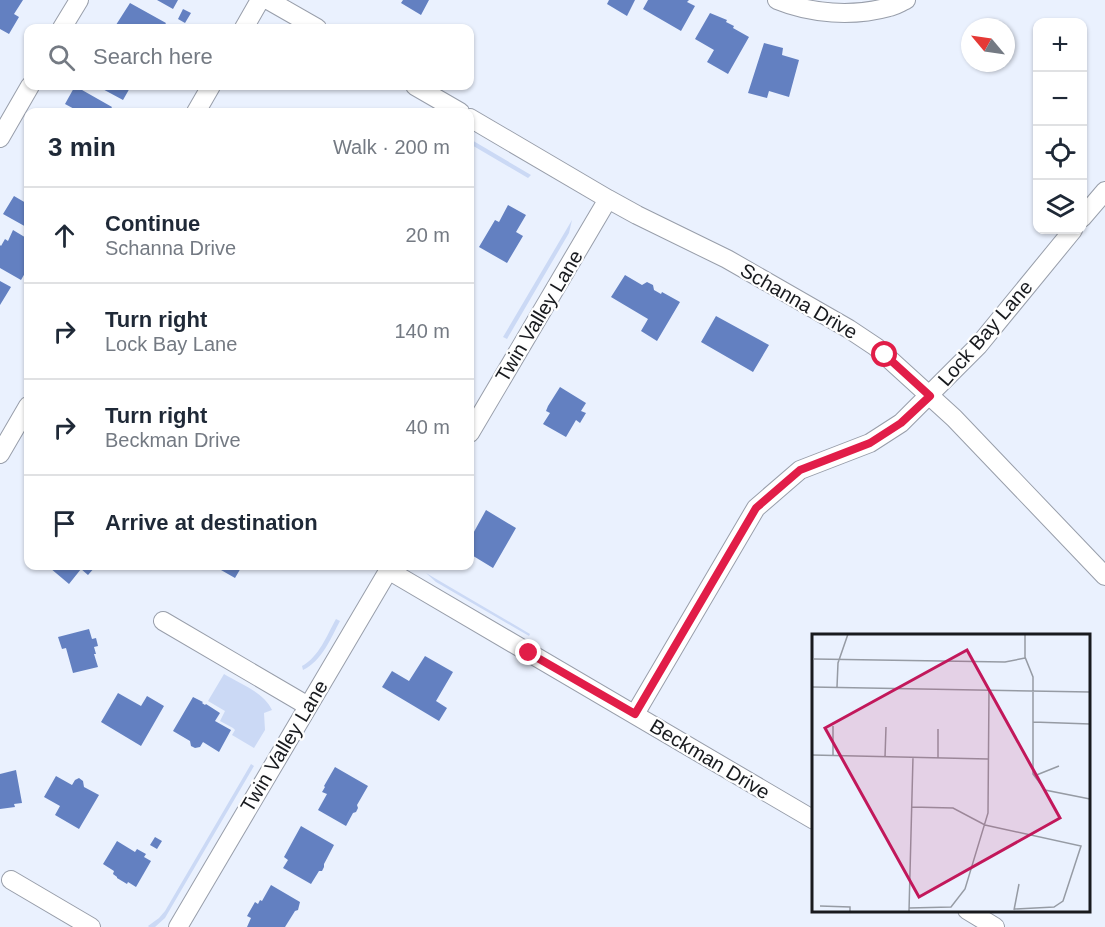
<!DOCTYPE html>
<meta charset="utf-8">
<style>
:root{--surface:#fff;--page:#f2f2f3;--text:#1f2937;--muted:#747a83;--line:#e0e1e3}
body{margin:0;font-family:Arial,sans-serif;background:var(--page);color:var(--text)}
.controls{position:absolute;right:18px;top:18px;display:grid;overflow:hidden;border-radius:12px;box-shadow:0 2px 4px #0004}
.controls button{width:54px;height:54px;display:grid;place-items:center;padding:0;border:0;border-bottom:2px solid var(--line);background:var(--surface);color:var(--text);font:30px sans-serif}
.compass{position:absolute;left:961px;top:18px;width:54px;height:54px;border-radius:50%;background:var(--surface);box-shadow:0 2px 4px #0004;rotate:299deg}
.stop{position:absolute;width:18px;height:18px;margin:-14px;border:4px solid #e11d48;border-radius:50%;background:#fff}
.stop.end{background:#e11d48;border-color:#fff;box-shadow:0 2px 6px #0008}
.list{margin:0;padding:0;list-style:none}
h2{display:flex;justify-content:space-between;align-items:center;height:78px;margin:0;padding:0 24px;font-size:26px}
h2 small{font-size:20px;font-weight:400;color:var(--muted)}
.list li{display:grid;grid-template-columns:39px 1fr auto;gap:18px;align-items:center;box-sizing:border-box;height:96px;padding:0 24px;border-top:2px solid var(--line)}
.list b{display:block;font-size:22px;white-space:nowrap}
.list p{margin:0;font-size:20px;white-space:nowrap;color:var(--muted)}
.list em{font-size:20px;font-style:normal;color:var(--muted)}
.icon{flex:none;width:33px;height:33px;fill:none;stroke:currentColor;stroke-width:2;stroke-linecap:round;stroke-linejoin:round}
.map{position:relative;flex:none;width:1105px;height:927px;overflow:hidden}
.search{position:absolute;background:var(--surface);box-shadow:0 2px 4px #0004;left:24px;top:24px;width:450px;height:66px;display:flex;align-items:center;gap:15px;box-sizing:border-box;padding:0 21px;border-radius:12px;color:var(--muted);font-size:22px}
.panel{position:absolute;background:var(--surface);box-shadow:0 2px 4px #0004;left:24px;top:108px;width:450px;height:462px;border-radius:12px}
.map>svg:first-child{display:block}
</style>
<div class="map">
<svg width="1105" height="927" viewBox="0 0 1105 927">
<rect width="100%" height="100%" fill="#eaf1fe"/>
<!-- green -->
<path fill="#cbd9f5" d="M470,139L531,175L528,178L470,144Z
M572,220L569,233L507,339L503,337Z
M426,573L530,634L529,636L436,582Z
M336,619L340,621C331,638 322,661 303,670L302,666C319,657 327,635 336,619Z
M224,674C240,684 264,692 272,710L264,713L265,730L254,748L232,735L235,730L233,728L220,721L225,711L208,701Z
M251,764L254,766L165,918L155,927H149L148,926L159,918L165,911Z"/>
<!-- building -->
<path fill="#6380c1" d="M0,0H23L14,14L19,17L9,34L0,29Z
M157,0H178L173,9Z
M403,0H429L421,15L401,3Z
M609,0H635L627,16L607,4Z
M648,0H689L687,2L695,6L681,31L643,9Z
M130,3L166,23L163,28H114Z
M183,9L191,13L185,23L178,19Z
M710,13L727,20L726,22L734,26L733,28L749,37L728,74L707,62L714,50L695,39Z
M764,43L783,48L782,55L799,60L789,97L769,91L767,98L748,93Z
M75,86L112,107L109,112H78V111L65,104Z
M97,86H131L123,100Z
M14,196L26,203L28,197V228L3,214Z
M508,205L526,215L516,232L523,236L507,263L479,247L495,220L499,222Z
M13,230L28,239V268L21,280L0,268V245L1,246L5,239L8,241Z
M625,275L642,285L647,282L653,285L654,290L661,294L662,292L680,302L657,341L641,331L648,319L611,297Z
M0,281L11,287L0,305Z
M716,316L769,345L753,372L701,342Z
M560,387L586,403L581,411L586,413L580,423L576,420L566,437L543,424L550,413L546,411L548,406Z
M486,510L516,528L493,568L470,554V539Z
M52,566H96L88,575L81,569L69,584L50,568Z
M214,566H242L235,578Z
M89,629L92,639L96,638L98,646L94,647L96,654H94L98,667L73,673L66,648L62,649L58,637Z
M425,656L453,672L436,701L447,708L439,721L382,687L392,671L409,681Z
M118,693L141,706L147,696L164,706L141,746L101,722Z
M193,697L203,702L202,703L205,705L206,704L220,713L215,721L231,730L219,752L203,742L200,747L195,748L191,746L190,741L173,731Z
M335,767L368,786L357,805L358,808L356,812L353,813L346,826L318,810L327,794L322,792L325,787L324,786Z
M16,770L22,803L14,804L15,807L0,809V774Z
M56,776L72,785L75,780L79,778L83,781L84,787L99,795L79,829L55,815L60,806L44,797Z
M301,826L334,845L324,864V867L322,871H319L311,884L283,868L288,860L284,857Z
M155,837L162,841L157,849L150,845Z
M117,841L135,852L137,849L146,854L144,857L151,861L136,887L128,882L127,884L117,878V877L113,874L114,871L103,864Z
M271,885L300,902L298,910L295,911L285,927H247L251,918L247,916L255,902L258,904L260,900L262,901Z"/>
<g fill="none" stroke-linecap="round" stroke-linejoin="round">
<!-- minor casing -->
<g stroke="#989eaa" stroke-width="20">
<path id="minor" d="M268,0L317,28
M777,0C811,14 853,17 889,7C895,6 901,2 906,0
M62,28L79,0
M244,28L260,0
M415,86L460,112
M196,112L211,86
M470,118L608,199L637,215L727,259L849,329L876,347L954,418L1105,576
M0,138L30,86
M1082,218L1105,191
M470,433L608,199
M0,454L28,406
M388,570L814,820
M163,621L308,706
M635,714L756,508L800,470L870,443L901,423L978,346L1073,230
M11,880L91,927
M967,910L995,927
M178,927L391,566"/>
</g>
<!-- minor -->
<use href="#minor" stroke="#fff" stroke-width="18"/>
</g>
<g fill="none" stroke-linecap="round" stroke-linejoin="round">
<!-- route -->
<path stroke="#e11d48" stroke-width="8" d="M529,653L635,714L756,508L800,470L870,443L901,423L930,396L885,355"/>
</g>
<g text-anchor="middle" stroke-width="4.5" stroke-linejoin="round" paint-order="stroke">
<!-- street labels -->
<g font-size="20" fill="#181a1e" stroke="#fefefe">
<text transform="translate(799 301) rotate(30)" y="7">Schanna Drive</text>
<text transform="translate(539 316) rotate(-59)" y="7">Twin Valley Lane</text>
<text transform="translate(985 333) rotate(-49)" y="7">Lock Bay Lane</text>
<text transform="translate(284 746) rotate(-59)" y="7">Twin Valley Lane</text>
<text transform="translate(710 759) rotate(31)" y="7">Beckman Drive</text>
</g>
</g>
<!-- overview -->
<g transform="translate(812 634)">
<rect width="278" height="278" fill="#eaf1fe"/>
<path fill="none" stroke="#969ba4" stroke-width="1.5" d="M213,0V23L221,43V140L233,156L278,165M2,25L193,28L213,24M0,53L278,58M25,53L26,29L36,0M221,88L278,90M0,121L176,125M21,121V92M73,123L74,93M126,124V95M222,142L247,132M99,173L141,174L173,191L269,212L251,267L242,273L203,275M8,272L38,273V277M97,274L139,273L153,255L176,179L177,56M202,276L207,250M97,277L101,123"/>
<path fill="#c2185b" fill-opacity="0.15" stroke="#c2185b" stroke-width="3" d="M155,16L248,184L107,263L13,94Z"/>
<rect width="278" height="278" fill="none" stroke="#181a1e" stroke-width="3"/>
</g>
</svg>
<div class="controls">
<button>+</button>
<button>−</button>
<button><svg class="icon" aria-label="locate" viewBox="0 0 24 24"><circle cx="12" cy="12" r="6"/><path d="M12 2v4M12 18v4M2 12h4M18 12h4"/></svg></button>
<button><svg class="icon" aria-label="layers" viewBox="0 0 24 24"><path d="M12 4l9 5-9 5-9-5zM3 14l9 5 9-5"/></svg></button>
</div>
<svg class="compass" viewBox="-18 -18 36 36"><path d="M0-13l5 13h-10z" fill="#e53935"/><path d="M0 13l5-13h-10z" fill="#747a83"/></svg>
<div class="stop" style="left:885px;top:355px"></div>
<div class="stop end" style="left:529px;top:653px"></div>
<div class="search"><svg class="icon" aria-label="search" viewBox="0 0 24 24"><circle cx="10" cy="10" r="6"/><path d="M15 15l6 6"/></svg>Search here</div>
<section class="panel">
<h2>3 min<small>Walk · 200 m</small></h2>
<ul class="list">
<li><svg class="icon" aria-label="ahead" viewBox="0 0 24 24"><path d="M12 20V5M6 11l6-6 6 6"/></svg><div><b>Continue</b><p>Schanna Drive</p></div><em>20 m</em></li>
<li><svg class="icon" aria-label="right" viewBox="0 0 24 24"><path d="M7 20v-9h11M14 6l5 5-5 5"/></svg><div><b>Turn right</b><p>Lock Bay Lane</p></div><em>140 m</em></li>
<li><svg class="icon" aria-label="right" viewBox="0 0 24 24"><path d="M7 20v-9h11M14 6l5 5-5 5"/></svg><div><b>Turn right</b><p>Beckman Drive</p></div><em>40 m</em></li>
<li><svg class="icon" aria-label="arrive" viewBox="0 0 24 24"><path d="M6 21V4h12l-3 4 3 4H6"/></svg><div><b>Arrive at destination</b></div></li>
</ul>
</section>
</div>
